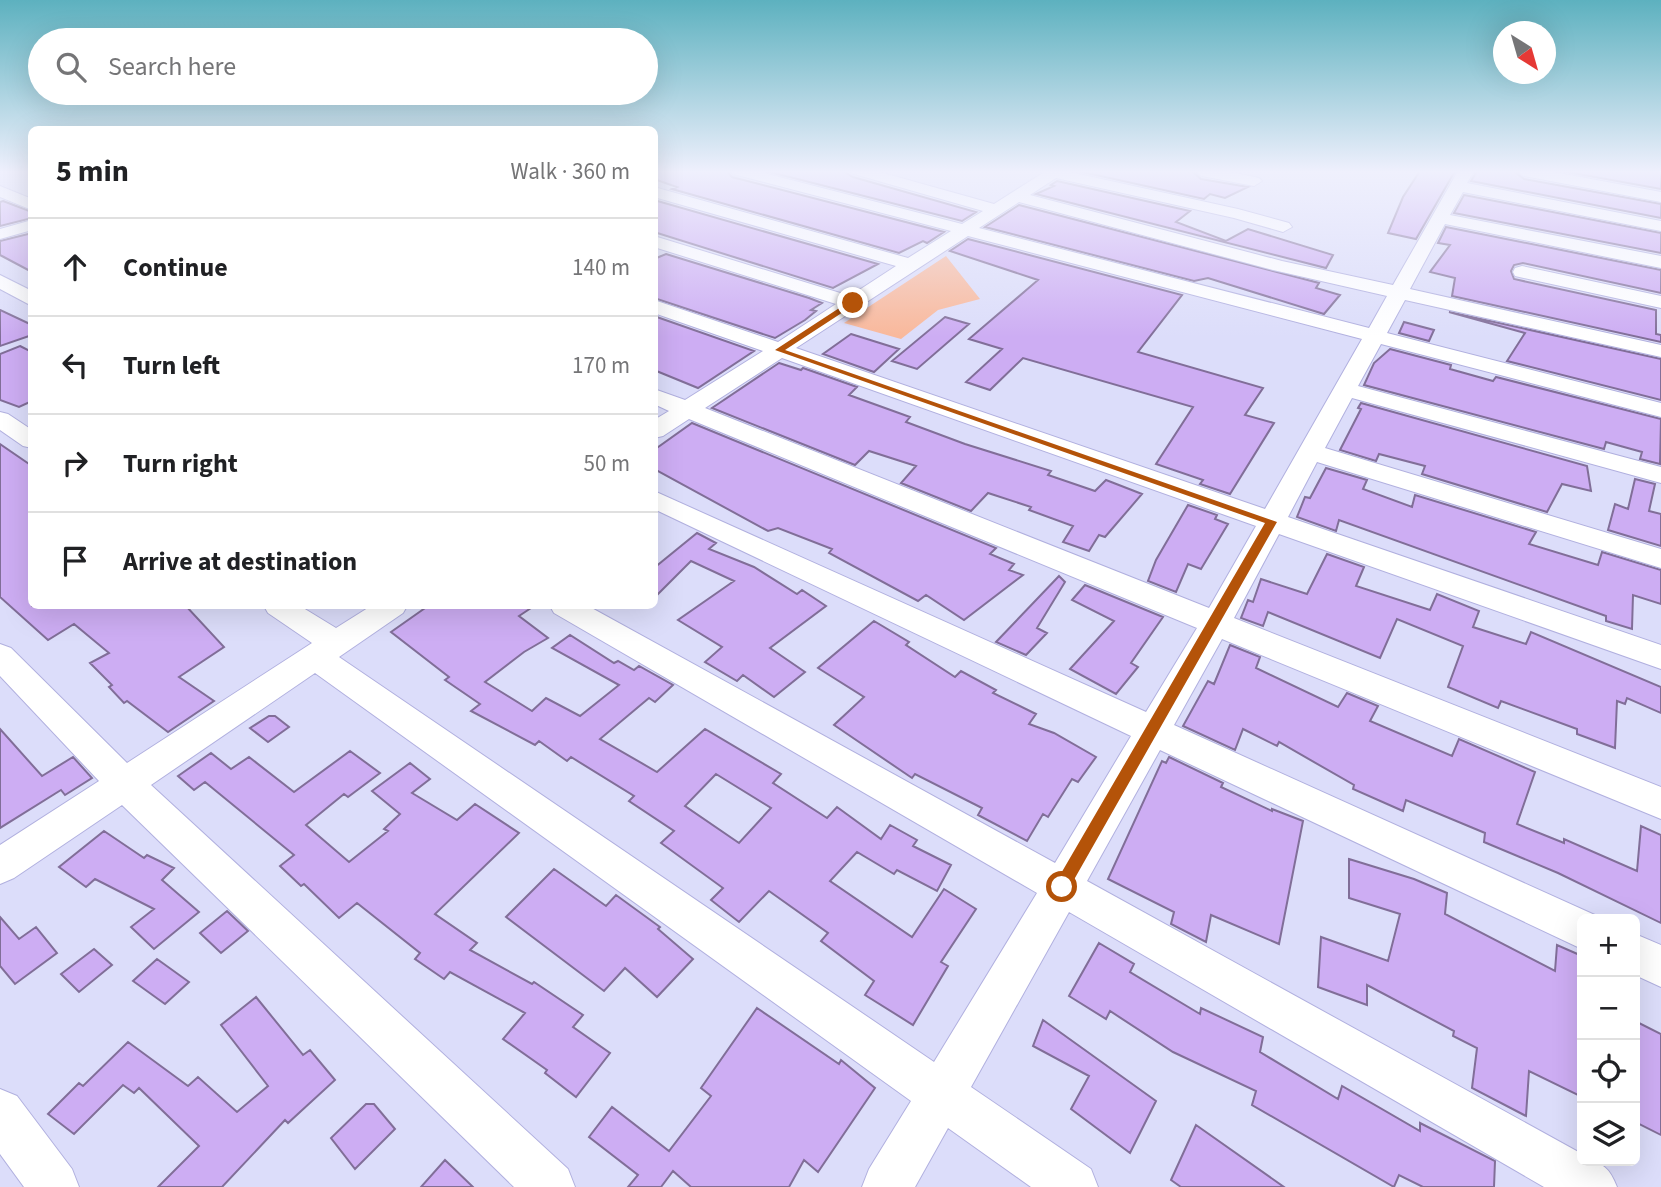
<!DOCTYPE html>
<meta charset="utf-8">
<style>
:root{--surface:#fff;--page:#f6f6f6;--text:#202124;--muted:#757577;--line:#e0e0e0}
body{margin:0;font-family:"Source Sans 3",sans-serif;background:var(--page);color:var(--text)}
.controls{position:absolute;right:21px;bottom:21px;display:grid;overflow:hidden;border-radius:10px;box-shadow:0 7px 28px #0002}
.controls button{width:63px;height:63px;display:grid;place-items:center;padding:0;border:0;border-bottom:2px solid var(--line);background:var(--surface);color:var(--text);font:35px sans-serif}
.compass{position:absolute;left:1493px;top:21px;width:63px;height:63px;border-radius:50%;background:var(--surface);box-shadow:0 7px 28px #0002;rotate:143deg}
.stop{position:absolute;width:21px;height:21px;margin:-16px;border:5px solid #b45309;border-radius:50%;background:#fff}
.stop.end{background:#b45309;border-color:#fff;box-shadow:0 2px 7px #0008}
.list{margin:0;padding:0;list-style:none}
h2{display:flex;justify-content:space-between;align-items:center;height:91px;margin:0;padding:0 28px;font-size:30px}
h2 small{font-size:23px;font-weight:400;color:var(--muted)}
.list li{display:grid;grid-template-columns:46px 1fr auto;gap:21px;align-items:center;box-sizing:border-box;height:98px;padding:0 28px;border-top:2px solid var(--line)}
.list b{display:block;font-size:26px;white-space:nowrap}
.list em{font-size:23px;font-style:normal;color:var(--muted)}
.icon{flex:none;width:38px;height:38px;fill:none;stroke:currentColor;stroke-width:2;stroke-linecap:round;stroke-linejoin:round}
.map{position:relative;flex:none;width:1661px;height:1187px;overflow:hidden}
.search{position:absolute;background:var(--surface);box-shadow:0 7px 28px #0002;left:28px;top:28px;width:630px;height:77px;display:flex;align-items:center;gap:18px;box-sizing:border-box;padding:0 24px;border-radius:38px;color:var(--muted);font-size:26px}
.panel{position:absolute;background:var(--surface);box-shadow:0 7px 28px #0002;left:28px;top:126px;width:630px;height:483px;border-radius:10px}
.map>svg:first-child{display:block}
</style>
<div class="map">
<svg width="1661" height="1187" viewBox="0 0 1661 1187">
<rect width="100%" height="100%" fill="#dcddfa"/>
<!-- green -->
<path fill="#f9b89b" d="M946,256L980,299L938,310L901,339L844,323Z"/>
<!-- building -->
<path fill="#cdadf3" stroke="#816e98" stroke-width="2" fill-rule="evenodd" d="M654,171H727L732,177L944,232L927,243L923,241L899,253L672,189L677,187L654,179Z
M766,171H843L853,177L976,212L962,221Z
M1078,171H1192L1201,179L1248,187L1225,198L1210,194L1204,199Z
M1420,171H1455L1416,239L1388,233L1403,197Z
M1477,171H1514L1524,179L1661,204V218L1471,181Z
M1562,171H1661V189Z
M1057,181L1190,211L1176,222L1226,241L1248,229L1333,255L1326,268L1036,194L1054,186L1051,185Z
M1464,195L1661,233V253L1454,213Z
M654,200L878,264L833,288L654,232Z
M3,201L32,212V218L0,226V202Z
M1019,205L1319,283L1316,288L1340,295L1324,314L1208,278L1194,281L985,227Z
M1446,227L1661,270V293L1523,263L1514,265L1511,271L1514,279L1656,310V334L1661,335V342L1452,296L1455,278L1430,272L1450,245L1438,243Z
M32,233V272L0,255V241Z
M968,239L1182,295L1138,352L1263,388L1245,415L1274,423L1230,494L1200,484L1203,480L1156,464L1193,407L1023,358L990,390L966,382L1002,349L969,339L1038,280L950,251Z
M666,254L809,298L822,303L811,310L816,311L805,320L775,338L654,298V259Z
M0,310L32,325V335L0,346Z
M1449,312L1661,359V400L1507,361L1525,333Z
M654,316L754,351L698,388L654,370Z
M945,317L969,324L917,369L892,361Z
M1404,322L1434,330L1429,341L1399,333Z
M851,334L899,349L874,372L823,354Z
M20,346L32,352V401L19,407L0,400V354Z
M1390,349L1451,365L1450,369L1493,381L1496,377L1661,419L1660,464L1640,459L1642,452L1606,442L1604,449L1364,385L1374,363Z
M779,363L801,370L803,368L857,387L849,395L910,417L906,422L965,444L1051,471L1048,475L1095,491L1106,480L1142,494L1105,537L1099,535L1089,551L1063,542L1073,526L1029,510L1031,507L988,493L971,511L901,483L916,466L869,451L855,465L712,408Z
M1361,403L1587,466L1591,491L1562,484L1547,512L1422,474L1425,466L1379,454L1376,461L1340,450L1361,409L1358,408Z
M692,423L996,548L990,554L1014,564L1009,570L1023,575L964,620L926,595L918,601L829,553L832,549L778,528L768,531L654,469V450Z
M0,444L32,466V606H186L224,647L179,677L214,701L168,732L127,701L124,703L109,687L112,685L90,663L109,653L74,624L48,640L0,597Z
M1326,468L1367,480L1363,489L1412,507L1415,495L1536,532L1529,544L1598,565L1602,552L1661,570V604L1633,595L1632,629L1606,621V616L1339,520L1336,531L1297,517L1305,497L1310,498Z
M1635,479L1655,484L1649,511L1661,514V546L1608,530L1615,504L1628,509Z
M1188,505L1217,515L1215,519L1228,524L1201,569L1188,564L1176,592L1148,581L1156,560Z
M697,533L716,543L709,549L754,567L797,594L802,590L826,606L770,648L805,672L774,697L743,675L737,681L705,662L722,647L678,620L734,581L691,561L654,598V568Z
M1327,554L1364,567L1356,586L1430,610L1437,594L1479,611L1473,627L1526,644L1531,632L1661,687V713L1627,698L1625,704L1617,701L1615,748L1577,734V729L1501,701L1498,708L1448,687L1463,646L1397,619L1380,658L1268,612L1263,626L1241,618L1248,600L1253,602L1261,579L1307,594Z
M1059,576L1065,582L1037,628L1047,633L1026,655L996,642Z
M1085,585L1163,617L1131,663L1138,667L1116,694L1070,669L1114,621L1072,600Z
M428,606H534L519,616L548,638L524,652L485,682L532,711L546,698L580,716L619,685L552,648L570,635L614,663L618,661L634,670L639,666L673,685L655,702L649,698L600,739L657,772L705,729L781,774L773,783L827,818L837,807L881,839L890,825L917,840L913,846L951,865L937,891L897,870L894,874L857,852L830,881L912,937L944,889L976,909L941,962L948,966L913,1025L865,995L874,981L821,941L828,933L769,891L739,922L711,900L723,888L661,843L674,831L629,801L634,796L571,757L567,761L539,741L535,745L471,711L480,704L445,680L449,677L391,632ZM716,774L771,808L739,843L685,806Z
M874,621L909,642L906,645L955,677L961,671L996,690L993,693L1036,714L1029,724L1054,733L1096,757L1078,782L1072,779L1048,817L1043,814L1027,841L978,815L982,808L915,774L912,778L834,725L864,697L818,668Z
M1230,645L1260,657L1256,668L1338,707L1347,693L1378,706L1370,721L1452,756L1459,739L1535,772L1517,824L1564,843V839L1637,871L1641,826L1661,835V923L1558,873L1484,842L1485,833L1406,800L1403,811L1353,789L1354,785L1279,742L1277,746L1243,729L1235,750L1183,726L1208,681L1214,684Z
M269,716H275L289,727L268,742L250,728Z
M0,729L42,776L73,757L92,778L65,795L61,790L0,828Z
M350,751L380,773L348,797L344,794L306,825L349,862L388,831L384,829L400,814L372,791L410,763L430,779L412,793L457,820L475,804L519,833L435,914L477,943L470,950L532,984L534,982L583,1015L573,1027L610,1053L576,1097L545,1073L547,1070L503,1039L525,1013L450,972L444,979L415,959L420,953L357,903L339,918L304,884L301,886L280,866L294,855L205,782L194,790L178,776L211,753L231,769L249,757L294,792Z
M1169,757L1223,783L1221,787L1272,811V809L1303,821L1279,944L1211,915L1206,942L1171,924L1174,912L1108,879L1162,761L1166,763Z
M104,831L144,858L147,855L174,868L162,880L199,912L154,949L131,927L154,909L95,879L86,887L59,867Z
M1349,859L1414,879L1447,893L1445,914L1555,971L1557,945L1582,956V1097L1529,1071L1526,1116L1472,1088L1477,1048L1453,1036L1454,1031L1367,985V1005L1318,987L1321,937L1388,961L1400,914L1349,898Z
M554,869L606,906L616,895L660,927L658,929L693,959L657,997L625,968L604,991L506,917Z
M227,911L248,931L221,953L200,933Z
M0,917L19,939L36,927L57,953L15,984L0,966Z
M1099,943L1134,964L1130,972L1200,1014L1201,1008L1263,1037L1260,1052L1338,1099L1342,1086L1420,1131V1123L1495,1161L1494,1187H1423L1399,1175L1394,1187L1252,1105L1256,1091L1173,1052L1110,1011L1106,1019L1069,996Z
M94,949L112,965L79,992L61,974Z
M157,959L189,982L165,1004L133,981Z
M256,997L303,1055L310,1050L335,1080L288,1123L285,1120L222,1187H158L199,1146L139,1088L134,1093L123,1085L74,1134L48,1114L79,1083L83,1086L128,1042L188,1086L198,1077L237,1112L268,1086L221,1025Z
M757,1008L839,1064L841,1060L875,1088L818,1172L804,1160L789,1187H691L673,1171L661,1187H628L638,1175L589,1137L612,1107L669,1151L711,1096L701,1088Z
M1043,1020L1156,1101L1130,1153L1071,1109L1089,1076L1033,1046Z
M1635,1021L1661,1034V1135L1635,1122Z
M366,1104H374L395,1129L355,1169L331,1138Z
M1196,1125L1284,1187H1181L1171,1180Z
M445,1160L473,1187H421Z"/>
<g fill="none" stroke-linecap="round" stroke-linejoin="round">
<!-- minor casing -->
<g stroke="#b1b0df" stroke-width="2">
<path id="minor" d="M730,171H756L962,224L983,211L854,174L851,171H876L994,204L1046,171H1065L1238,209L1289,223L1292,227L1283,232L1234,218L1056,178L1030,195L1282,261L1393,285L1458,171H1474L1467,183L1661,221V231L1463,192L1450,215L1661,256V268L1445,224L1410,289L1661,345V357L1405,300L1387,333L1661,403V417L1381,344L1358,386L1661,467V483L1352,398L1325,448L1661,549V568L1317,462L1288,517L1661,645V669L1279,534L1234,618L1661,787V819L1222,639L1174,725L1597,916L1598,919H1582V949L1160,750L1087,881L1582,1154V1161C1603,1161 1610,1169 1617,1187H1544L1069,912L971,1087L1091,1169L1098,1187H1031L948,1128L915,1187H862L869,1169L911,1101L315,673L151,785L568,1169L575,1187H514L122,805L14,878L0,884V845L99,781L0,676V644L11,648L127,763L312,643L268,613L264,606H300L336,628L371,606H407L403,613L339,657L934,1062L1037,893L554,613L550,606H588L1055,863L1131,736L654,509V491L1146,712L1197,628L689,419L663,436L654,438V420L669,411L654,404V389L685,400L763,351L654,313V300L778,342L836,304L654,247V236L850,296L896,266L654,197V187L908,258L951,231L733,174ZM1019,202L1273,270L1387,296L1369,328L979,228ZM968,236L1362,339L1265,509L796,348ZM782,358L1256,526L1209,608L705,408Z
M1194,171H1226L1259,178L1262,181L1254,186L1202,176Z
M1516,171H1548L1661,192V202L1524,176Z
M0,186L32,199V210L0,197Z
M32,220V230L0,239V229Z
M1522,266L1661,296V308L1515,276L1513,272L1515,268Z
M0,275L32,291V306L0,289Z
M0,412L8,414L32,430V448L23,446L0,430Z
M1635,934L1661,945V987L1635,975Z
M0,1089L17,1096L72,1169L79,1187H24L0,1154Z"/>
</g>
<!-- minor -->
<use href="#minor" fill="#fff" fill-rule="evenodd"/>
</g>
<!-- sky -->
<linearGradient id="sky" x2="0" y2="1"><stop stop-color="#5db1bf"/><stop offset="0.51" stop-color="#eff0fd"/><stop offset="1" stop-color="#eff0fd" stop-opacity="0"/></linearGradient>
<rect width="1661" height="337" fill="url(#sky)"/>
<!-- route -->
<path fill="#b45309" d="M850,301L857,303L785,350L1277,522L1067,892L1062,894L1056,892L1054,887L1056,882L1265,523L775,350Z"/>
</svg>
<div class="controls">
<button>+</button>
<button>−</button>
<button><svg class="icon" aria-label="locate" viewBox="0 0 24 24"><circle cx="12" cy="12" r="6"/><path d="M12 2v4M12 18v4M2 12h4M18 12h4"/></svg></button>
<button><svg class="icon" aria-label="layers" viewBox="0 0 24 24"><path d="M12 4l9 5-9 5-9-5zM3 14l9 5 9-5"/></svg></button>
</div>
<svg class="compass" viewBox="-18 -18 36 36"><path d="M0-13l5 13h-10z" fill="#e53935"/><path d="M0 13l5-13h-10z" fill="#757577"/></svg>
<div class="stop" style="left:1062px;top:887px"></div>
<div class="stop end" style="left:853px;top:303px"></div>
<div class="search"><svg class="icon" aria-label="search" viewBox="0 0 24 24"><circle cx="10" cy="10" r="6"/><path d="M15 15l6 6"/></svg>Search here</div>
<section class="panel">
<h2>5 min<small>Walk · 360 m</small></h2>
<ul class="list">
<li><svg class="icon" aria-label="ahead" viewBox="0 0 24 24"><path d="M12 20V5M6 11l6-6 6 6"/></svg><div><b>Continue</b></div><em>140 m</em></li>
<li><svg class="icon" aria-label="left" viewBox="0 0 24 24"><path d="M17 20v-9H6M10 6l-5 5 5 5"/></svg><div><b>Turn left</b></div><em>170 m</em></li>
<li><svg class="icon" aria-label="right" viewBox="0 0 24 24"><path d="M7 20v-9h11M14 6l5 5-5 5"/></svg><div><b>Turn right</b></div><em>50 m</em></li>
<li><svg class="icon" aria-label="arrive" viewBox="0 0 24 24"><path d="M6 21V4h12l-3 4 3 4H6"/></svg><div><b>Arrive at destination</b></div></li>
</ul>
</section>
</div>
